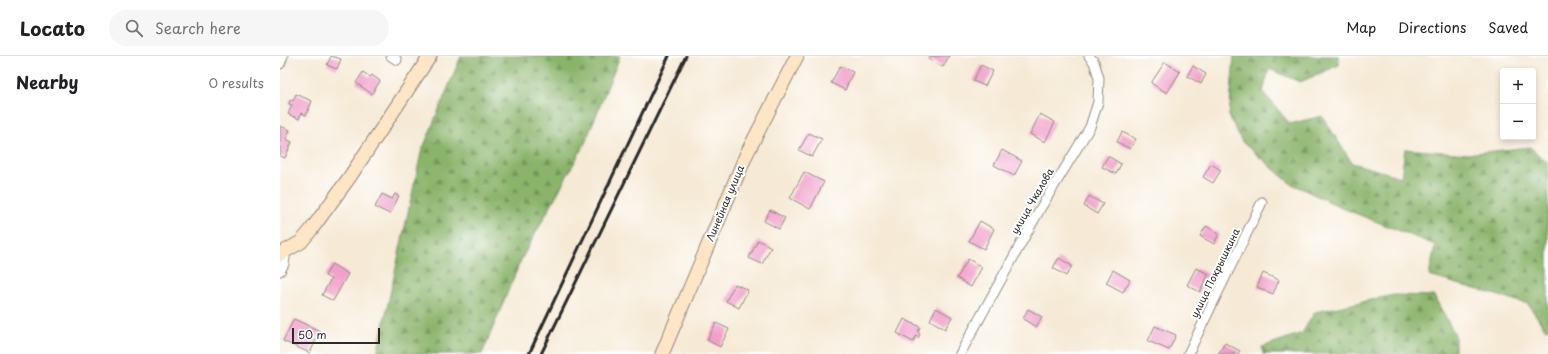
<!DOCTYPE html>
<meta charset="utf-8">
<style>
:root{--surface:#fff;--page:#f6f6f6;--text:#202124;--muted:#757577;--line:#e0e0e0}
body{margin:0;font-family:"Playpen Sans",sans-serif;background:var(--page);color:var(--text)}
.controls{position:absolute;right:12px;top:12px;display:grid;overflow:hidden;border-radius:4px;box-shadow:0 2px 6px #0003}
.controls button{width:36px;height:36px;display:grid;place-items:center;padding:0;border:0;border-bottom:1px solid var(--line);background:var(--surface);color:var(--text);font:20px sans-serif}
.scale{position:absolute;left:12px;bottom:10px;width:88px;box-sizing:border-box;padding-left:4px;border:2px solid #2b2b2b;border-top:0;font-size:11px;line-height:14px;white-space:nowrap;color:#2b2b2b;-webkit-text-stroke:3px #fff;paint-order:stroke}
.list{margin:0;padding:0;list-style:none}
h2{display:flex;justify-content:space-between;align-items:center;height:52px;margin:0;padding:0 16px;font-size:17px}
h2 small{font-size:13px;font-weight:400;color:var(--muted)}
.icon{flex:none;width:22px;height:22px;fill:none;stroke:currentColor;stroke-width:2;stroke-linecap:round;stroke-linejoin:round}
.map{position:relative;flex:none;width:1268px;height:298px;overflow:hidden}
header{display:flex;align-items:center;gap:24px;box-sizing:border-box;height:56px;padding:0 20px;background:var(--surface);border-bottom:1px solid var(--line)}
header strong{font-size:19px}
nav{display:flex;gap:22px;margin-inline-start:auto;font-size:14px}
.search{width:280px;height:36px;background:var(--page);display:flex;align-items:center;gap:10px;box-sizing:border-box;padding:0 14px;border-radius:22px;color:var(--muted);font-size:15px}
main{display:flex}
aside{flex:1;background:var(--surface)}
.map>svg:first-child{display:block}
</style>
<header>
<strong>Locato</strong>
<div class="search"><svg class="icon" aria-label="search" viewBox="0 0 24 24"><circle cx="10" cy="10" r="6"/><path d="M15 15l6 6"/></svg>Search here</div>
<nav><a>Map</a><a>Directions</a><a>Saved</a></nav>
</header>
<main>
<aside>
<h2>Nearby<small>0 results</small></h2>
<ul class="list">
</ul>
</aside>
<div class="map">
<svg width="1268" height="298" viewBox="0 0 1268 298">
<defs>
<pattern id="forest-firs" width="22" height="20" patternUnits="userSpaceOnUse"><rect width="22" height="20" fill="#8ab46b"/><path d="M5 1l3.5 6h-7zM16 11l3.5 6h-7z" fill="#719358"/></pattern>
</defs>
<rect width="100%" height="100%" fill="#fff"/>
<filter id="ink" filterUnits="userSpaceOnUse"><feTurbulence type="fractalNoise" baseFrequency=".025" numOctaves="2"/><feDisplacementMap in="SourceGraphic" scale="8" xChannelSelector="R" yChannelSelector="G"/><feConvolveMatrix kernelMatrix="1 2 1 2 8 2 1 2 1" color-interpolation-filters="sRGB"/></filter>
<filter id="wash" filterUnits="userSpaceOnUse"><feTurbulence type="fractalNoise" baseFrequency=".012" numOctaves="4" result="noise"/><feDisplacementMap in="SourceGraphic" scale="16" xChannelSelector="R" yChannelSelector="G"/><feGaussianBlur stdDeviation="0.9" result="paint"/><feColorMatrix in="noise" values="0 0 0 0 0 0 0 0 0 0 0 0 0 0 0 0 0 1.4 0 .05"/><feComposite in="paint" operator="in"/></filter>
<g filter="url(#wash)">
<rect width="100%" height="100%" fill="#f6ead6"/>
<!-- forest -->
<path fill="url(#forest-firs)" stroke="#5a704b" d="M181,0H340L305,87L241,204L202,298H97L141,97Z
M954,0H1059V9L1020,26L989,13L983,36L1010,68L1042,60L1072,107L1121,121L1125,93L1187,98L1250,91L1268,107V273H1265L1248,248L1149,220L1155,189L1067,154L1010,127L962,86L949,60Z
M1114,239L1154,240L1175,279V298H983L982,291L1022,277L1035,256Z"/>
<g id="blocks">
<!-- building -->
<path fill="#f1a0cb" d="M51,0L61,3L57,13L47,9Z
M650,0H669L663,11L648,3Z
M885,6L900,16L887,37L871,27Z
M701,9L713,15L705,30L693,25Z
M560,10L573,16L565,34L551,27Z
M913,10L926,18L921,28L907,20Z
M83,16L90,21L92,19L100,25L92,38L76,27Z
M16,38L32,45L26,59L21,57L19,63L8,58L12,49L9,48L10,44L13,45Z
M760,58L775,66L765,86L750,78Z
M0,70L10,74L6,83L12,86L5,102L0,100Z
M842,76L856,83L850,93L837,86Z
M529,77L542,83L532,101L519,94Z
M722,94L742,105L734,120L714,109Z
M828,100L841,108L836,118L822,111Z
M931,108L941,114L933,127L923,121Z
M524,116L544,126L530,153L510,142Z
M102,138L112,143L115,138L119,140L110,158L95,151Z
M809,140L823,148L817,158L804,150Z
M490,154L505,162L499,173L484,165Z
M700,165L714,173L704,193L689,185Z
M926,170L939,178L934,188L920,180Z
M478,184L491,191L482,208L469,202Z
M779,202L792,210L786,220L773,212Z
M688,203L702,211L691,231L677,222Z
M52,208L68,218L53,245L42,239L51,223L45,220Z
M916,212L929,218L920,236L907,229Z
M833,214L850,224L843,236L826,227Z
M983,217L999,224L993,238L977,231Z
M455,228L468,234L459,252L446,245Z
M656,252L672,261L665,273L650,264Z
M748,253L762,261L756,271L743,263Z
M14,263L40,275L30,297L3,285Z
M624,263L640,271L638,276L640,278L638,282L636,280L633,286L617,277Z
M436,267L449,273L440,291L427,284Z
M875,270L896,279L889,294L868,285Z
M945,287L960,295L958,298H938Z"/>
</g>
</g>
<g filter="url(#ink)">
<use href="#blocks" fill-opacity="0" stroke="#908a80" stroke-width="1"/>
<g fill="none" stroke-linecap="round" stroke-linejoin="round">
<!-- street casing -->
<g stroke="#908a80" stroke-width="11">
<path id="street" d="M111,0L117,4
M0,8L3,0
M0,215L4,208L6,195
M680,298L760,153L810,71L818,46L819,22L814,6L809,0
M908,298L982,146"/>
</g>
<!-- secondary casing -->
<g stroke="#908a80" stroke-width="15">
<path id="secondary" d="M0,198L21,186L31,174L69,122L150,0
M382,298L467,97L517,0"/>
</g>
<!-- street -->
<use href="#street" stroke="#fff" stroke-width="9"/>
<!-- secondary -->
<use href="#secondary" stroke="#fde5c5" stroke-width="13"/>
<!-- rail -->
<path stroke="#2b2b2b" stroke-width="3" d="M249,298L389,0
M261,298L406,0"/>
</g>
</g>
<g text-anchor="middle" stroke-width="4" stroke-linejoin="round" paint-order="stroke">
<!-- street labels -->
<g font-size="10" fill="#2b2b2b" stroke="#fff">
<text transform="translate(752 145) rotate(-60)" y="4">улица Чкалова</text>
<text transform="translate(445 147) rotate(-67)" y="4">Линейная улица</text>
<text transform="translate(935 217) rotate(-64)" y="4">улица Покрышкина</text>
</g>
</g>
</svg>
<div class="controls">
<button>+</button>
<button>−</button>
</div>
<div class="scale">50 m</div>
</div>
</main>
